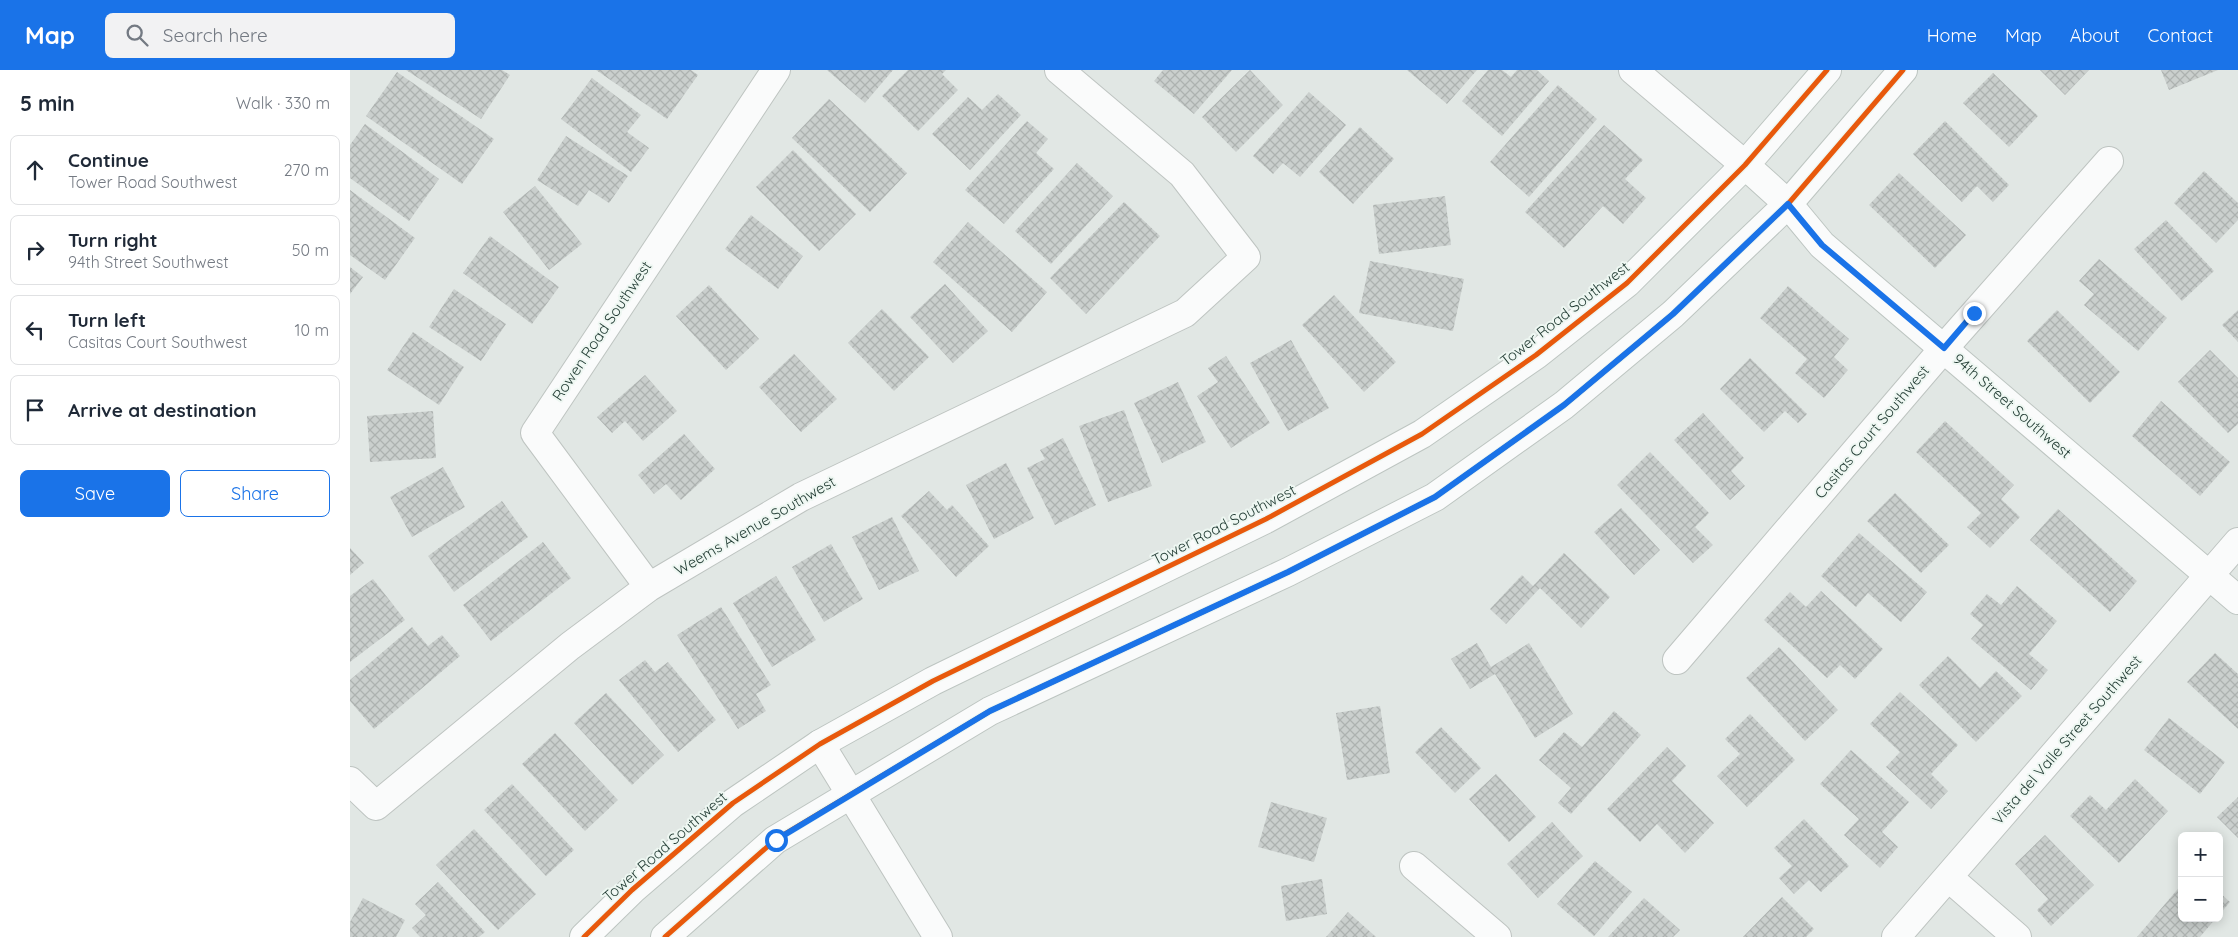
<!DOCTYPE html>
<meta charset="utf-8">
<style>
:root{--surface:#fff;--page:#f2f2f3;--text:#1f2937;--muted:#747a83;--line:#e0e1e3;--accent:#1a73e8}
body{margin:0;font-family:Quicksand,sans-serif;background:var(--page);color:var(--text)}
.controls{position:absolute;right:15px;bottom:15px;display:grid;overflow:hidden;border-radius:8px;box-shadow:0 2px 12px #0003}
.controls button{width:45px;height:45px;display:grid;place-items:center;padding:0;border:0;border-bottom:1px solid var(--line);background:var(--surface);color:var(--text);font:25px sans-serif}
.stop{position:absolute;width:15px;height:15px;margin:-11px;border:4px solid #1a73e8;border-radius:50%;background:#fff}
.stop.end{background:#1a73e8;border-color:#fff;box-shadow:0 1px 5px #0008}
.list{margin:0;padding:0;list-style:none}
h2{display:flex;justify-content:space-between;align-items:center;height:65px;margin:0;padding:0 20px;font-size:21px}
h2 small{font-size:16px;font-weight:400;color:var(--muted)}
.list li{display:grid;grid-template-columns:32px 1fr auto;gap:15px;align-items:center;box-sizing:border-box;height:70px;margin:0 10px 10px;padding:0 10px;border:1px solid var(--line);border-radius:8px}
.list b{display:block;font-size:19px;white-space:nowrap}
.list p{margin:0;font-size:16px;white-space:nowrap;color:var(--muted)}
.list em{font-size:16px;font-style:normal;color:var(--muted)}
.actions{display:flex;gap:10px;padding:15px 20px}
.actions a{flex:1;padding:11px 0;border:1px solid var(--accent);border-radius:8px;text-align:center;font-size:18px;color:var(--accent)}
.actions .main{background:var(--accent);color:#fff}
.icon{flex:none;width:28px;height:28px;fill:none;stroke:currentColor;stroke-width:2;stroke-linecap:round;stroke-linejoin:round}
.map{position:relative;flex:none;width:1888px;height:867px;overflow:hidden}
header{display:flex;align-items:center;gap:30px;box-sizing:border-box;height:70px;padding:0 25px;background:var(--accent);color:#fff}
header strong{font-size:24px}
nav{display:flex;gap:28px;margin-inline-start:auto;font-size:18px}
.search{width:350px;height:45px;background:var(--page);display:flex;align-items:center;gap:12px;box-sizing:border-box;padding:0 18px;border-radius:8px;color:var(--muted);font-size:19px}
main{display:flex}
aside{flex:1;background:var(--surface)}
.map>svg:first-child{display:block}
</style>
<header>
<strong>Map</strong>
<div class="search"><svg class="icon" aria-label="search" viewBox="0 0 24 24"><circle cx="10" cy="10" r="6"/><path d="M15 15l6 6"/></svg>Search here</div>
<nav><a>Home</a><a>Map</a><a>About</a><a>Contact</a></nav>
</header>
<main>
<aside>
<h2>5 min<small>Walk · 330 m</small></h2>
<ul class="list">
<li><svg class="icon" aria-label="ahead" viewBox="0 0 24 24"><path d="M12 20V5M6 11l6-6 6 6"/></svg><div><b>Continue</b><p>Tower Road Southwest</p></div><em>270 m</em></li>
<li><svg class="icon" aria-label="right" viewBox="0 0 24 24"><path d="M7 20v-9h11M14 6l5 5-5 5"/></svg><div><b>Turn right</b><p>94th Street Southwest</p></div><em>50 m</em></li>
<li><svg class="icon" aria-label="left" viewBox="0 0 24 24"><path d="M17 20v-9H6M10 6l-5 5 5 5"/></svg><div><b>Turn left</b><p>Casitas Court Southwest</p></div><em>10 m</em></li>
<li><svg class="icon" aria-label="arrive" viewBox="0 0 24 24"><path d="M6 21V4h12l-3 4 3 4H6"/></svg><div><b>Arrive at destination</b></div></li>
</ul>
<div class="actions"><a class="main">Save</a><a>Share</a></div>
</aside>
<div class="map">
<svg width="1888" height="867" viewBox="0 0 1888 867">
<defs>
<pattern id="building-cross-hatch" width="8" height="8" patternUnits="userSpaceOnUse" patternTransform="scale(1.25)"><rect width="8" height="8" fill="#cacfcd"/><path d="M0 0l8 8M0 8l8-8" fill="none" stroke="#adb2b0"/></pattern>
</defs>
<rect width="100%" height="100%" fill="#e1e7e4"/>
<!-- building -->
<path fill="url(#building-cross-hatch)" d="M56,0H152L160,5L131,49Z
M246,0H341L348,5L317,49Z
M477,0H543L515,33Z
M558,0H596L592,4L608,20L568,61L532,26Z
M813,0H882L844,44L804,11Z
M900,0L933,35L886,82L852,47Z
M1057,0H1127L1097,34Z
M1138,0H1152L1161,7L1167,0H1187L1199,11L1152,66L1112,31Z
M1690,0H1739L1715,25Z
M1811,0H1868L1819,20Z
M47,2L144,69L112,114L16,46Z
M1643,3L1688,46L1659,77L1613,33Z
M242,8L291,45L277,62L299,78L281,102L211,49Z
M1208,15L1247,49L1179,127L1140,92Z
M959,22L996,55L950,107L933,93L923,104L903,86Z
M648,24L671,45L620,100L582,64L618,27L632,40Z
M479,29L557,103L520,142L442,68Z
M677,51L698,69L686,83L704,99L654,154L615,120Z
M1595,51L1659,115L1643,132L1627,116L1612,132L1563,84Z
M15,54L89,109L59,151L0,108V75Z
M1254,55L1293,90L1275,109L1296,128L1273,154L1253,136L1214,178L1175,142Z
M1010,57L1044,89L1003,134L969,102Z
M216,66L278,106L259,133L239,120L228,136L187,110Z
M443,80L506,144L469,181L406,117Z
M727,93L763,126L701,194L665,161Z
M1854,101L1888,133V150L1866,173L1824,133Z
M1549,103L1616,165L1585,198L1519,135Z
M185,116L232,174L199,200L153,142Z
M0,120L65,168L35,210L0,185Z
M1095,126L1101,175L1029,184L1023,135Z
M774,132L810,166L736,244L700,208Z
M401,145L453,186L428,219L375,179Z
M1816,150L1864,201L1832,231L1784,179Z
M618,152L697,222L662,262L583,192Z
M140,166L209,217L182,254L113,203Z
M1749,189L1817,248L1788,281L1734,235L1744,224L1729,211Z
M1020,191L1114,209L1103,261L1009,243Z
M0,197L13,207L0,224Z
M595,214L638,261L603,293L560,247Z
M359,215L409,269L376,300L326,246Z
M1438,216L1499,269L1484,287L1498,300L1474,328L1445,303L1457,289L1410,248Z
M104,219L156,254L131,291L79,257Z
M984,225L1046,292L1014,322L952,255Z
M532,239L579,287L544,321L498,273Z
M1707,240L1770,302L1740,333L1677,271Z
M1888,240V272L1872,255Z
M63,262L114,297L89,335L37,300Z
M941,270L979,338L938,361L900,293Z
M1860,280L1888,308V354L1878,363L1828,312Z
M444,284L487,329L451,362L409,317Z
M876,286L920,353L881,378L847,326L868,312L858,298Z
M1400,288L1457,344L1448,353L1435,341L1414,362L1370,319Z
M295,305L327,341L293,371L275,351L262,363L247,347Z
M828,312L856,372L812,393L784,333Z
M1811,331L1880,392L1850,426L1782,366Z
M774,340L802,416L758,432L729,356Z
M83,341L86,388L20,392L17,346Z
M1353,343L1394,388L1381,401L1395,416L1380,430L1324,370Z
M1595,351L1664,415L1651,429L1670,447L1640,478L1617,457L1631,443L1566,382Z
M334,364L365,399L331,430L316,414L304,424L288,405Z
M713,368L746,435L705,455L677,398L695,389L690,380Z
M1300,382L1359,443L1345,457L1363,475L1343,493L1267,415Z
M656,393L684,448L644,469L616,415Z
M93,397L115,437L62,467L40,427Z
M579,421L597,440L602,435L639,476L606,507L551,446Z
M1545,423L1599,475L1571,503L1517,451Z
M152,431L178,467L104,522L78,486Z
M1271,438L1310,480L1284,505L1244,462Z
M1708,439L1787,511L1760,542L1680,470Z
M542,447L569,501L529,520L502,467Z
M1509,463L1577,522L1551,552L1518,523L1506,537L1471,506Z
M193,472L221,508L141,571L113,535Z
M481,474L513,529L474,552L442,497Z
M0,478L14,493L0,505Z
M1214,483L1260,527L1231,558L1190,518L1156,554L1140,539L1172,505L1183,516Z
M426,506L466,570L422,597L383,533Z
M23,509L55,550L0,592V526Z
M1667,516L1707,551L1679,584L1698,600L1681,620L1621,569L1633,555L1620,544L1637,524L1651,535Z
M1471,521L1533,579L1505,609L1490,595L1477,608L1414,550L1440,522L1456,537Z
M371,537L421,615L406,624L416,641L388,659L327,565Z
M62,557L78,576L92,565L110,586L24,659L0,631V610Z
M1127,573L1141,597L1179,573L1223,644L1185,668L1145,604L1120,619L1101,589Z
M1429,577L1488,640L1455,671L1396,608Z
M1865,583L1888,604V659L1837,612Z
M1598,586L1630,618L1646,601L1672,626L1626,672L1569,615Z
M295,590L305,602L318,592L366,650L328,682L269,610Z
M1550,622L1608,675L1581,704L1598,721L1581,739L1536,697L1550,682L1520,654Z
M256,623L314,685L282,715L224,653Z
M1030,636L1040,703L997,710L986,643Z
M1264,641L1291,665L1221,744L1208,733L1221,718L1189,690L1214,662L1232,677Z
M1400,644L1445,690L1397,737L1367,706L1390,684L1375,669Z
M1819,648L1875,692L1850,724L1794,680Z
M1091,657L1131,698L1105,723L1065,682Z
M205,663L268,730L235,761L172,694Z
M1317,677L1336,696L1322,711L1364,753L1335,783L1307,754L1290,772L1257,739Z
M1501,680L1559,732L1532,762L1548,777L1530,798L1494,765L1509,749L1470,714Z
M1146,704L1186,747L1159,772L1119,729Z
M1785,709L1818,741L1769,793L1720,746L1740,725L1756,740Z
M162,714L224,780L196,806L134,740Z
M1888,727V768L1867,747Z
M921,732L977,748L964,792L908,777Z
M1454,749L1499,796L1471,822L1459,810L1444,824L1429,808L1442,796L1424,778Z
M1202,752L1233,786L1188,828L1157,794Z
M124,759L186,824L148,860L86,795Z
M1695,765L1744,815L1701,856L1687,840L1698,829L1665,794Z
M1245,791L1282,822L1244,866L1207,834Z
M972,809L977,844L936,851L931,816Z
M88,812L135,862L129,867H70L62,858L76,845L65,834Z
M1832,814V848H1866L1850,867H1787Z
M1869,822L1880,832L1869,845Z
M1432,827L1464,859L1456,867H1393Z
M13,828L55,850L46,867H0V852Z
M1294,828L1330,860L1323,867H1258Z
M998,842L1026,867H976Z"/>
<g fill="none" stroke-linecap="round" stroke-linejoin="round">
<!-- street casing -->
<g stroke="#bec4c1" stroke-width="30">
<path id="street" d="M1283,0L1395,95
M299,517L185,363L426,0
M1327,590L1594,278L1759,91
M470,674L588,867
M0,711L26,736L220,576L299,517L451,427L835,243L896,187L832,104L709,0
M1064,796L1147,867
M1598,807L1667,867
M1546,867L1888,472"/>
</g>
<!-- secondary casing -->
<g stroke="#bdc5c1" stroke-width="30">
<path id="secondary" d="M1395,95L1438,134L1472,175L1888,530
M234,867L282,820L383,733L470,674L583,611L916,449L1072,364L1186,285L1277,213L1395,95L1477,0
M315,867L425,770L640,641L938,502L1085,427L1214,335L1323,244L1438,134L1553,0"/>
</g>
<!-- street -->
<use href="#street" stroke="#fafbfb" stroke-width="28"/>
<!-- secondary -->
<use href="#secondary" stroke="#fafbfb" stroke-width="28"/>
<!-- cycleway casing -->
<g stroke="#eef7f2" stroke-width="8">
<path id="cycleway" d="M234,867L282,820L383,733L470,674L583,611L916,449L1072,364L1186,285L1277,213L1395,95L1477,0
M315,867L425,770L640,641L938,502L1085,427L1214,335L1323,244L1438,134L1553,0"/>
</g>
<!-- cycleway -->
<use href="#cycleway" stroke="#e8590c" stroke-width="5"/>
</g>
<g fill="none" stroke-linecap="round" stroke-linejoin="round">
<!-- route -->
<path stroke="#1a73e8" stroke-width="6" d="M426,770L640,641L938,502L1085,427L1214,335L1323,244L1438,134L1472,175L1594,278L1624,243"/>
</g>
<g text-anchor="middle" stroke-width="4" stroke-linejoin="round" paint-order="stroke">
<!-- street labels -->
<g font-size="15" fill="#1f3931" stroke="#eef7f2">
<text transform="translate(1215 244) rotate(-38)" y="5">Tower Road Southwest</text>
<text transform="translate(252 261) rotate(-56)" y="5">Rowen Road Southwest</text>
<text transform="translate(1662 336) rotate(41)" y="5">94th Street Southwest</text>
<text transform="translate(1522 362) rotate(-50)" y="5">Casitas Court Southwest</text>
<text transform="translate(874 455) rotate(-27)" y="5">Tower Road Southwest</text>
<text transform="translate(405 456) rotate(-30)" y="5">Weems Avenue Southwest</text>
<text transform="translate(1717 670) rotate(-49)" y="5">Vista del Valle Street Southwest</text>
<text transform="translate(315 777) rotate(-41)" y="5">Tower Road Southwest</text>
</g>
</g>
</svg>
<div class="controls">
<button>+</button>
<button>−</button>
</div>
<div class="stop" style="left:426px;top:770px"></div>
<div class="stop end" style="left:1624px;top:243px"></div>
</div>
</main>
